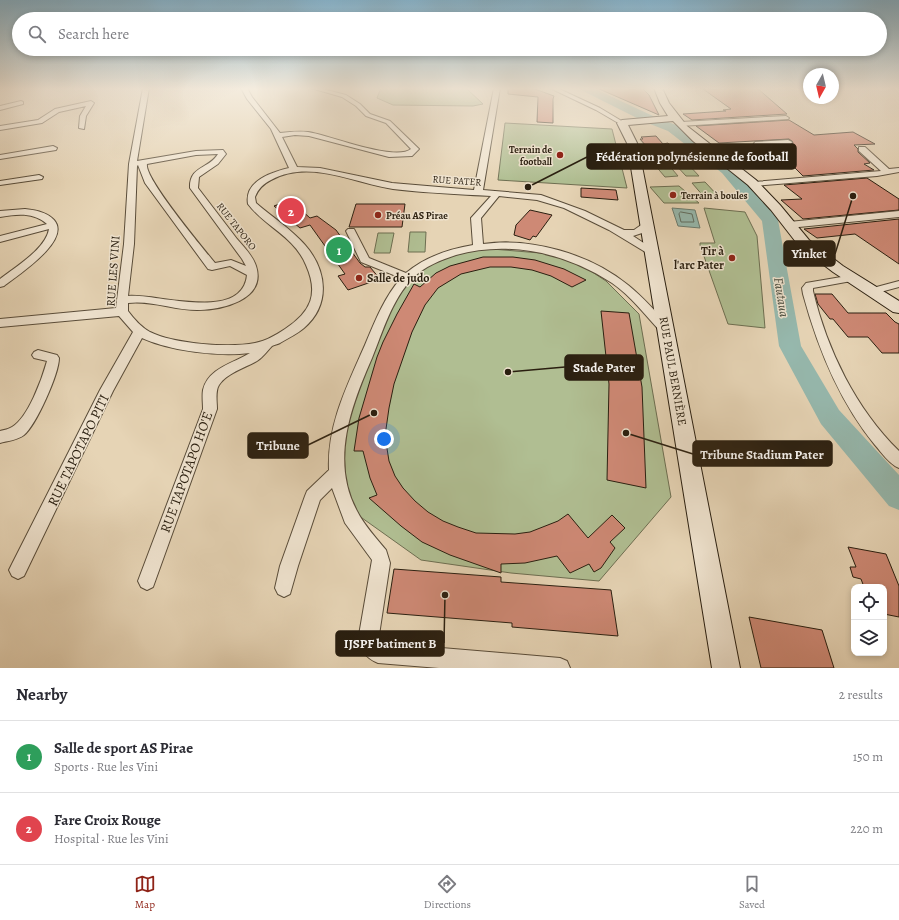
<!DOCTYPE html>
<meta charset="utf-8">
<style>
:root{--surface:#fff;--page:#f2f2f3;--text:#2b2b33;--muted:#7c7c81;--line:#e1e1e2;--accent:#8f2418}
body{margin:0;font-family:Alegreya,serif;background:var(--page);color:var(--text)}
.controls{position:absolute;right:12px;bottom:12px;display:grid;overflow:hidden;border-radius:8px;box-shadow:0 2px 6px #0003}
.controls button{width:36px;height:36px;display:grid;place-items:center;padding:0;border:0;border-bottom:1px solid var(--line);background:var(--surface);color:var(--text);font:20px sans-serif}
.compass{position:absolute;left:803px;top:68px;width:36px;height:36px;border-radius:50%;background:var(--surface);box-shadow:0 2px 6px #0003;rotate:188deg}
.you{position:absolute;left:384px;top:439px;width:14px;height:14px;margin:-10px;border:3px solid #fff;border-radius:50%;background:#1a73e8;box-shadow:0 0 0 6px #1a73e833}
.badge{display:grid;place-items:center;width:26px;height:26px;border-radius:50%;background:var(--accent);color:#fff;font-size:13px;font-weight:700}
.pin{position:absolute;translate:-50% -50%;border:2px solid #fff;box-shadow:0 1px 4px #0006}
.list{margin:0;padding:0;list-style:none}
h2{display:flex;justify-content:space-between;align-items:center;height:52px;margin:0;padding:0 16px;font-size:17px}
h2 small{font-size:13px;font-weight:400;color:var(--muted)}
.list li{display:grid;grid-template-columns:26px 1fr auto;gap:12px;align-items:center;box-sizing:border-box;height:72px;padding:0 16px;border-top:1px solid var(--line)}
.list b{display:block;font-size:15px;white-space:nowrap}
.list p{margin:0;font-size:13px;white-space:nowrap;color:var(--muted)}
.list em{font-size:13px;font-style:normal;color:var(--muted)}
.icon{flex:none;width:22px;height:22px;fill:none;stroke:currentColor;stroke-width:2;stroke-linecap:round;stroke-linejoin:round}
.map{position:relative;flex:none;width:899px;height:668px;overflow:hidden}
.search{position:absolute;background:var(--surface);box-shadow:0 2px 6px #0003;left:12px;right:12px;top:12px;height:44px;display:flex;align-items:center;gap:10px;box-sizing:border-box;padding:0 14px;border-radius:22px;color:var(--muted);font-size:15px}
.sheet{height:196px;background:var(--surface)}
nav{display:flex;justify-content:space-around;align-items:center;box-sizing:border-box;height:56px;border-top:1px solid var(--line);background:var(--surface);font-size:11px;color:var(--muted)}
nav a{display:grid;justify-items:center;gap:2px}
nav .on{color:var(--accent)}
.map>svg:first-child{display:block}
</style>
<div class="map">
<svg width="899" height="668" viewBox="0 0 899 668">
<rect width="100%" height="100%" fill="#e6d4b5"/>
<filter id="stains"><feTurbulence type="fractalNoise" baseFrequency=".005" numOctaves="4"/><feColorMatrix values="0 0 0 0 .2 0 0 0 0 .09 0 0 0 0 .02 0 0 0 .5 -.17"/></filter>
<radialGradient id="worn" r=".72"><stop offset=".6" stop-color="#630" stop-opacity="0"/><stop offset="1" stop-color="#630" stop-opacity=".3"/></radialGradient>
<!-- green -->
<path fill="#b0be92" stroke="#6d6e51" d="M381,88H466L483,104L473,106L393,105L377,98Z
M505,123L612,129L627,188L498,180Z
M667,163L678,176L665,177L654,164Z
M674,163H687L699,176H686Z
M705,182L719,197L705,198L692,183Z
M679,186L699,203H664L650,187Z
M704,208L745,212L757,236L765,328L728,324L700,245V243H715Z
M410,232H426L425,252H408Z
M378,233H394L390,253H374Z
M492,249L540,253L561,257L586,268L606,281L639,314L671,497L599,581L511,573L421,560L348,508L338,465L343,429L400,288L421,268L463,251Z"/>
<!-- water -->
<path fill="#96b8ad" stroke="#6b7b6e" d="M672,208L695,210L700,228L678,226Z"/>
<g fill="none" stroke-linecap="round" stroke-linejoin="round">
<!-- shore -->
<path stroke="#606c5e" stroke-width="1" d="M681,212L692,214L694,222H681L679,214Z"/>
<!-- river -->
<path fill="#96b8ad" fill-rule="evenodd" d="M580,88H593L653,116L676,125L732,167L776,216L778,220L801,346L839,410L899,475V510L889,506L821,424L779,346L762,221L722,173L668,131L645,122L581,90Z"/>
</g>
<!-- building -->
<path fill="#ce8975" stroke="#2a1f10" d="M508,88H532L554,96L553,99V123L537,122L538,97L508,94Z
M597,88H642L649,95L659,115Z
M757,88L787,114L692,120L683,114L726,111L723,110L731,109L703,89Z
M789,120L814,135L853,132L875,144L854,145L858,149V152L870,163L864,164L874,170L803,176L792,165L785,164L769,153L765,147L791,146L793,142L789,139L719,143L696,126Z
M656,136L663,144L668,143L680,156H674L676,158L660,159L655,153H652L640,139H643L641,137Z
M867,178L899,199V210L803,219L781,200L802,199L784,185Z
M581,188L616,190L618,200L581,197Z
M290,200L310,218L317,216L336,230L360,263L365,267H370L380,279L348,290L338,276L345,274L310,225L300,228L274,206Z
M356,204H405L402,227H349Z
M530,210L552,215L536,237L533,236L530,240L514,235L516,225Z
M899,219V264L855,234L817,238L804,229Z
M483,257H513L535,260L564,269L586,280L572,287L551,276L532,270L511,267H490L461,274L438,288L425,305L412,332L394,384L389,408L385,436L389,461L395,476L403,488L415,501L428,512L443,521L458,527L476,533L515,534L530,532L558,521L568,514L588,538L612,515L625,528L610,542L615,548L601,568L594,572L589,564L570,573L557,556L525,563L501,564V573L450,555L422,542L401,526L369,498L377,495L370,478L363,451H354L359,418L377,357L383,342L397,314L414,284L420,287L436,273L450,266Z
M815,294H832L848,313H886L895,322L899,324V353H882L868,337H848L833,319H830L818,304Z
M601,311L629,313L642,387L646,488L607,480L609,384Z
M848,547L886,554L899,586V617L884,614V587H864L861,579L853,577L850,567H856Z
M394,569L501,577V582L611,590L618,636L512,627V623L387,613Z
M749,617L822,630L834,668H761Z"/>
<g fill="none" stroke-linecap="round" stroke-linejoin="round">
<!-- street casing -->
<g stroke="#594c39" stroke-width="2">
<path id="street" d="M143,88H149L137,161L196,151L223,150L226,154L218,164L199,177L198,188C211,205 224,222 237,239C244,247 253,256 256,266C267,300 221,310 197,310C174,310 151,300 128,303V311C134,319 141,327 150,332C174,344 229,348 255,343C266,341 276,335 285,329C311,312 319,294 306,265C294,236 265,227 248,204C244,181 272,172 289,168L271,129L247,99L241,88H247L252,97L280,133C289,132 298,131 308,132C329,135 395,162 411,149L386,123L366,116L356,106L342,97L311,88H319L346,95L360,104L370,114L390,121L419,149L412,156L389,157L309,136L295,135L282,137L297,167L320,168L392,183L474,190L494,88H500L483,190L541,195L585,211L624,230H634L644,223H650L652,225L645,232L633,236L656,251L657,253L656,255L652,256L609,230L564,208L537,200L499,196L481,218L483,244C531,237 590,254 628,285C643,297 656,312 669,326L671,329L669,332H661C645,315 631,296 612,283C566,253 509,240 456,255C441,260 425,266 413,278C392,299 383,331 372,358C351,406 330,461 357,511C364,525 376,538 386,550L390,563L379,635V641L382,643L560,658L567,661L570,668H439L378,663C364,657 360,649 359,635L372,560L345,523L332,488L320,500L298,566L290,594L284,597L278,594L275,588L280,566L305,496L307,491L329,470C327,425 347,386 365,345C375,321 384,298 401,278L361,262L346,231L348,229H354L369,258L406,273C425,257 449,249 473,245L471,218L491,196C458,194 425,193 393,189C353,183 310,159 271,180C263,184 258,189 255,197L256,203C272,217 291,229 305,245C327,270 331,305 304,328C297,334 288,338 280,343C278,344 274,345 272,346C267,351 263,357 257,361C245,368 227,373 219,385C215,391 217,402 217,409L153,587L147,590L141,587L138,581L203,409C203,403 202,396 203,390C208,368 234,363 250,353C218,357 171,351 142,338L113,391L24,576L18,579L12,576L9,570L12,564L100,390L133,332L119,316L0,327V319L116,308L124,244L129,164ZM218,154C209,169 189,166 190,188L242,259L246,266L231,260L215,263C203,248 144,178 147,164L196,155ZM138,165L145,183L208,269L212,270L230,266L247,275C242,323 156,293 128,296L134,244L137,166Z
M550,88H557L600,108L625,123L620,124L596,110Z
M21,101L23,102V104L0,110V106Z
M91,101L94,103L86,116L84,129L79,128L80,116L86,106L59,112L42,123L0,130V126L38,120L55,109Z
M786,116L789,118L788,119L681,126L678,124L681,122Z
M788,140L792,142L791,144L762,146L769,155L767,158L726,163L722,161L726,159L760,154L753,145L755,142Z
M53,146L57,148L56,150L0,159V155Z
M859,147H865L889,169L899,168V172L877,176L754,186L750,184L754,182L881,171L859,151Z
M39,175L43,177L42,179L0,185V181Z
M25,209C35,210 47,212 54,220C72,240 18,275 4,286L0,287V279C15,267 46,249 49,229L0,242V236L47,224C33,212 17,214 0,217V211Z
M899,211V217L789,228L784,225L789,222Z
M853,275L857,276L858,278L857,280L813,288V291C827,350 856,409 899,451V468C889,464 882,453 875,445C839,401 818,349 803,294L802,288L806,283Z
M899,281V287L873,294L869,293L868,291L869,289Z
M38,350L57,355L59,358C59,374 36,425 24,435C18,440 7,441 0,443V431C4,430 9,429 12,427C28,418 42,379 47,361L34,358L32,355L34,352Z"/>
</g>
<!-- secondary casing -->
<g stroke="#2a1f10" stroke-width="2">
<path id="secondary" d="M654,88H662L669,103L687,126L756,180L780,205L809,240L843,266L899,301V313L893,312L833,272L799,246L771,210L748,185L693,141L673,121L628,125L637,143L641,161L740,668H712L630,161L627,143L617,123L622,120L668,116L660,103Z"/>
</g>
<!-- street -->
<use href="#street" fill="#efe3cf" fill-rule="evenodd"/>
<!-- secondary -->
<use href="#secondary" fill="#efe3cf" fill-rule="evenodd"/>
</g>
<!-- sky -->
<linearGradient id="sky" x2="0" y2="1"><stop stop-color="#87b6d0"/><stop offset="0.49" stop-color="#f4ecde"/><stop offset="1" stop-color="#f4ecde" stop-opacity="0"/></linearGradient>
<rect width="899" height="181" fill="url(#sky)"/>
<!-- markers -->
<g fill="#8f2418" stroke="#efe3cf" stroke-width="1.5">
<circle cx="560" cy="155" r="4"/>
<circle cx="673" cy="195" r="4"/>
<circle cx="378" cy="215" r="4"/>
<circle cx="732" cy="258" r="4"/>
<circle cx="359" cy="278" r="4"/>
</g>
<g text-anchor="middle" stroke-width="3" stroke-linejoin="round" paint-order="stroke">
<!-- far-poi labels -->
<g font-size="10" font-weight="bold" fill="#2a1f10" stroke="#efe3cf" text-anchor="start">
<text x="552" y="153" text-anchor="end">Terrain de<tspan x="552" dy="12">football</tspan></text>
<text x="681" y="199">Terrain à boules</text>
<text x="386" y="219">Préau AS Pirae</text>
</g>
<!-- far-street labels -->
<g font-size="10" fill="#2a1f10" stroke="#efe3cf">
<text transform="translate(457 180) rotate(4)" y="4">RUE PATER</text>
<text transform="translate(237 226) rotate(52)" y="4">RUE TAPORO</text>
</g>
<!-- poi labels -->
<g font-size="12" font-weight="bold" fill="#2a1f10" stroke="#efe3cf" text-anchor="end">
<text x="724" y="255">Tir à<tspan x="724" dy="14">l'arc Pater</tspan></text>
<text x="367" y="282" text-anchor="start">Salle de judo</text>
</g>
<!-- street labels -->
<g font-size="12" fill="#2a1f10" stroke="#efe3cf">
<text transform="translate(113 271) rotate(-86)" y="4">RUE LES VINI</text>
<text transform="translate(673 371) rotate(80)" y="4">RUE PAUL BERNIÈRE</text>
</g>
<!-- water labels -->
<g font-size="13" font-style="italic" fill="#4a4d3f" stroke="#efe3cf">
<text transform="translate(782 297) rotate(81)" y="5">Fautaua</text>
</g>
<!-- near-street labels -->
<g font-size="14" fill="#2a1f10" stroke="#efe3cf">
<text transform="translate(78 450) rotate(-64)" y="5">RUE TAPOTAPO PITI</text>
<text transform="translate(186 472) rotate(-70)" y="5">RUE TAPOTAPO HO'E</text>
</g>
</g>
<!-- callouts -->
<path fill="none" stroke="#2a1f10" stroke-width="1.5" d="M528 187L587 157M853 196L835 254M508 372L565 367M374 413L308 445M626 433L693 454M445 595L444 643"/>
<g fill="#2a1f10" stroke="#efe3cf" stroke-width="1.5">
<circle cx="528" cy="187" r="4"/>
<circle cx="853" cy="196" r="4"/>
<circle cx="508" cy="372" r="4"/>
<circle cx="374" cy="413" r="4"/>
<circle cx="626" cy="433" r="4"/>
<circle cx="445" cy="595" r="4"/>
</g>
<g fill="#2a1f10" stroke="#2a1f10" stroke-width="1.5">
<rect x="587" y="144" width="209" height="25" rx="4"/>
<rect x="784" y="241" width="51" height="25" rx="4"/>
<rect x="565" y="355" width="78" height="25" rx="4"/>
<rect x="248" y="433" width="60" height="25" rx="4"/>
<rect x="693" y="441" width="139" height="25" rx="4"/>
<rect x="336" y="631" width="108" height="25" rx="4"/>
</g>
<g font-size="13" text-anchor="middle" font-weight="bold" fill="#fff">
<text x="692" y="161">Fédération polynésienne de football</text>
<text x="809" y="258">Yinket</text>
<text x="604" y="372">Stade Pater</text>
<text x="278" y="450">Tribune</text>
<text x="762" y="459">Tribune Stadium Pater</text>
<text x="390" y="648">IJSPF batiment B</text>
</g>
<rect width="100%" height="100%" filter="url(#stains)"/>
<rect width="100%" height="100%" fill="url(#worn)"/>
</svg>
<div class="controls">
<button><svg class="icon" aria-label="locate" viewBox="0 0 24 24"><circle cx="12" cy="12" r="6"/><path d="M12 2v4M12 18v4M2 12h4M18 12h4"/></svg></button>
<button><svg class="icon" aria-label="layers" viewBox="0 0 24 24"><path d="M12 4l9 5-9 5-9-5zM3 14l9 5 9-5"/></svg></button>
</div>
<svg class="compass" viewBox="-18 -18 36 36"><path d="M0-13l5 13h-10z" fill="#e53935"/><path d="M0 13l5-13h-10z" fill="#7c7c81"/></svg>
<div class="you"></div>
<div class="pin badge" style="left:339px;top:250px;background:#2e9e5b">1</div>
<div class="pin badge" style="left:291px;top:211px;background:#e0444e">2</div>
<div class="search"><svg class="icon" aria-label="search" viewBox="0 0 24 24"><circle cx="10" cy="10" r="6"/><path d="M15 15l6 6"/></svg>Search here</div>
</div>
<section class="sheet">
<h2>Nearby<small>2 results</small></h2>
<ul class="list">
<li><span class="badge" style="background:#2e9e5b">1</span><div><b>Salle de sport AS Pirae</b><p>Sports · Rue les Vini</p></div><em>150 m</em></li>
<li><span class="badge" style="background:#e0444e">2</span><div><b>Fare Croix Rouge</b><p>Hospital · Rue les Vini</p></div><em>220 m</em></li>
</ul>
</section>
<nav>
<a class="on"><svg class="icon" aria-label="map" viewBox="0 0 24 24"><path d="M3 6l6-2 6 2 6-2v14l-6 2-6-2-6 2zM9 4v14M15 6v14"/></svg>Map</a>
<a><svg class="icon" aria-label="directions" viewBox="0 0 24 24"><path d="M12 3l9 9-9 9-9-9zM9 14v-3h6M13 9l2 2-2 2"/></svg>Directions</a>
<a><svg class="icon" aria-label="saved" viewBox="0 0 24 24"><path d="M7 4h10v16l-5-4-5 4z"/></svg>Saved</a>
</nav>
